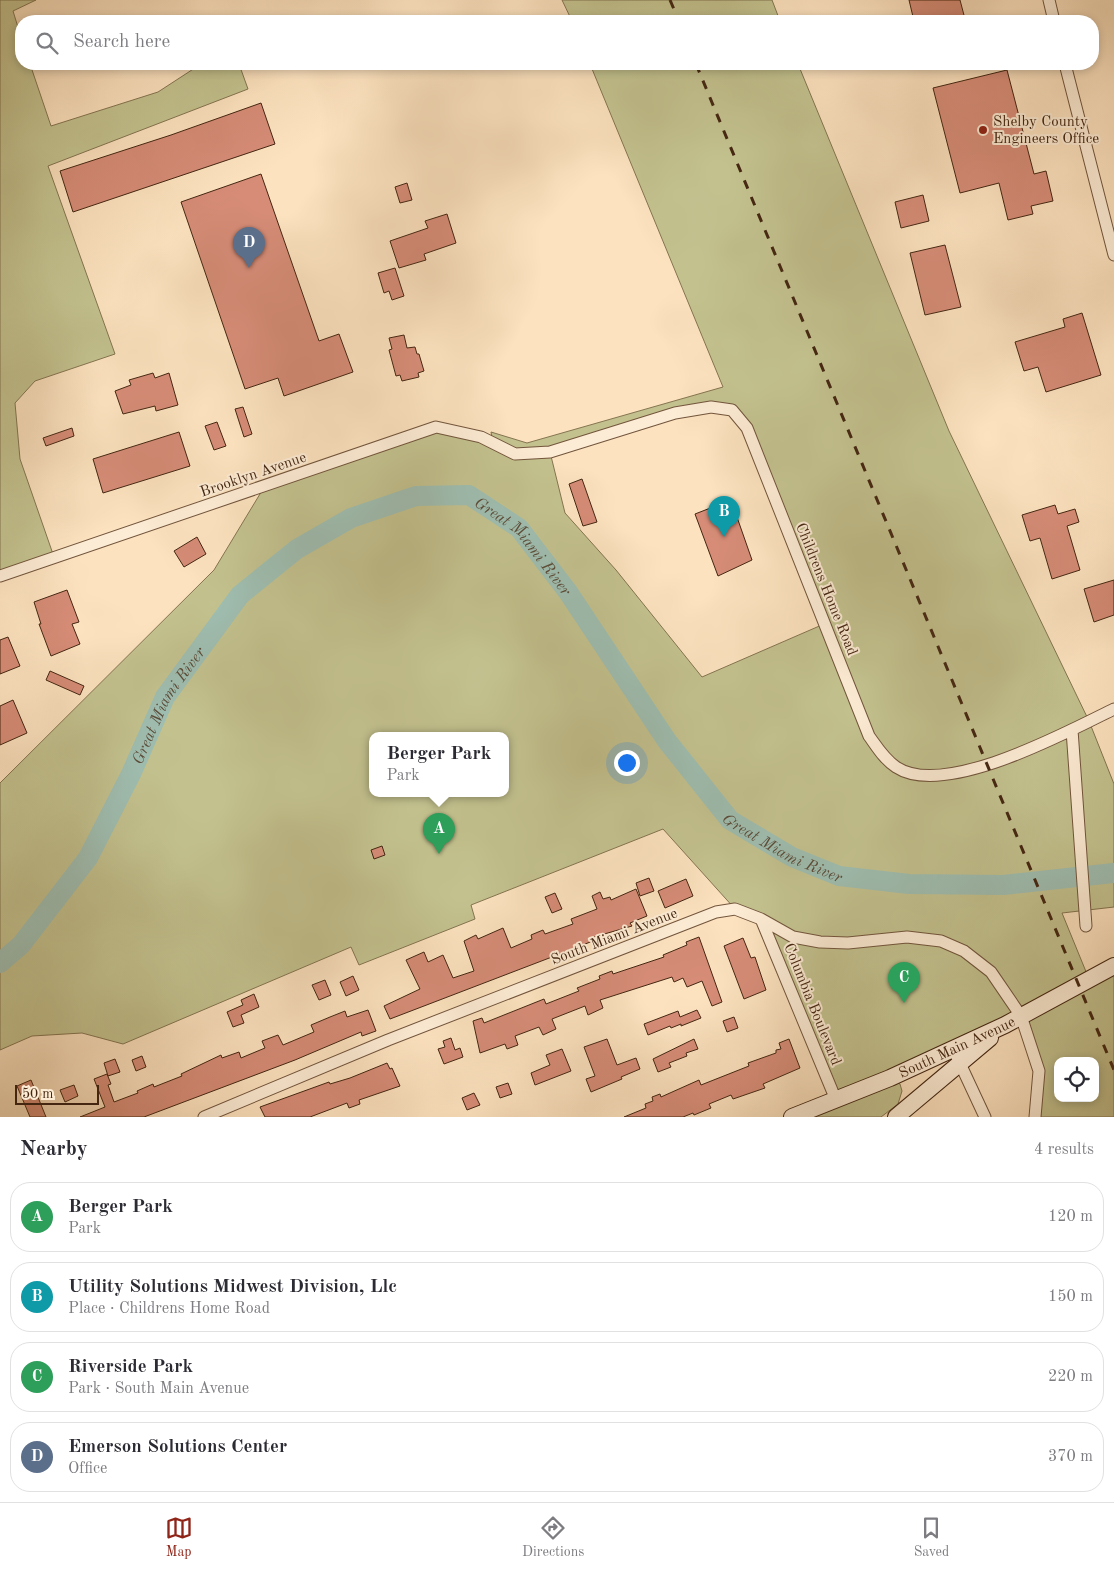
<!DOCTYPE html>
<meta charset="utf-8">
<style>
:root{--surface:#fff;--page:#f7f7f7;--text:#2b2b33;--muted:#7c7c81;--line:#e1e1e2;--accent:#8f2418}
body{margin:0;font-family:"Old Standard TT",serif;background:var(--page);color:var(--text)}
.controls{position:absolute;right:15px;bottom:15px;display:grid;overflow:hidden;border-radius:10px;box-shadow:0 2px 8px #0003}
.controls button{width:45px;height:45px;display:grid;place-items:center;padding:0;border:0;border-bottom:1px solid var(--line);background:var(--surface);color:var(--text);font:25px sans-serif}
.scale{position:absolute;left:15px;bottom:12px;width:84px;box-sizing:border-box;padding-left:5px;border:2px solid #442611;border-top:0;font-size:14px;line-height:18px;white-space:nowrap;color:#442611;-webkit-text-stroke:4px #fdecd5;paint-order:stroke}
.you{position:absolute;left:626px;top:762px;width:18px;height:18px;margin:-12px;border:4px solid #fff;border-radius:50%;background:#1a73e8;box-shadow:0 0 0 8px #1a73e833}
.badge{display:grid;place-items:center;width:32px;height:32px;border-radius:50%;background:var(--accent);color:#fff;font-size:16px;font-weight:700}
.pin{position:absolute;translate:-50% -41px;filter:drop-shadow(0 1px 2px #0008)}
.pin::after{content:'';position:absolute;top:26px;width:18px;height:15px;background:inherit;clip-path:polygon(0 0,100% 0,50% 100%)}
.popup{position:absolute;left:369px;top:732px;width:140px;height:65px;box-sizing:border-box;display:grid;place-content:center;border-radius:10px;background:var(--surface);filter:drop-shadow(0 1px 4px #0005);font-size:16px;white-space:nowrap;color:var(--muted)}
.popup b{font-size:19px;color:var(--text)}
.popup::after{content:'';position:absolute;left:50%;top:100%;margin-left:-10px;border:10px solid transparent;border-top-color:var(--surface)}
.list{margin:0;padding:0;list-style:none}
h2{display:flex;justify-content:space-between;align-items:center;height:65px;margin:0;padding:0 20px;font-size:21px}
h2 small{font-size:16px;font-weight:400;color:var(--muted)}
.list li{display:grid;grid-template-columns:32px 1fr auto;gap:15px;align-items:center;box-sizing:border-box;height:70px;margin:0 10px 10px;padding:0 10px;border:1px solid var(--line);border-radius:20px}
.list b{display:block;font-size:19px;white-space:nowrap}
.list p{margin:0;font-size:16px;white-space:nowrap;color:var(--muted)}
.list em{font-size:16px;font-style:normal;color:var(--muted)}
.icon{flex:none;width:28px;height:28px;fill:none;stroke:currentColor;stroke-width:2;stroke-linecap:round;stroke-linejoin:round}
.map{position:relative;flex:none;width:1114px;height:1117px;overflow:hidden}
.search{position:absolute;background:var(--surface);box-shadow:0 2px 8px #0003;left:15px;right:15px;top:15px;height:55px;display:flex;align-items:center;gap:12px;box-sizing:border-box;padding:0 18px;border-radius:20px;color:var(--muted);font-size:19px}
.sheet{height:385px;background:var(--surface)}
nav{display:flex;justify-content:space-around;align-items:center;box-sizing:border-box;height:70px;border-top:1px solid var(--line);background:var(--surface);font-size:14px;color:var(--muted)}
nav a{display:grid;justify-items:center;gap:2px}
nav .on{color:var(--accent)}
.map>svg:first-child{display:block}
</style>
<div class="map">
<svg width="1114" height="1117" viewBox="0 0 1114 1117">
<rect width="100%" height="100%" fill="#fce2bf"/>
<filter id="stains"><feTurbulence type="fractalNoise" baseFrequency=".004" numOctaves="4"/><feColorMatrix values="0 0 0 0 .2 0 0 0 0 .09 0 0 0 0 .02 0 0 0 .5 -.17"/></filter>
<radialGradient id="worn" r=".72"><stop offset=".6" stop-color="#630" stop-opacity="0"/><stop offset="1" stop-color="#630" stop-opacity=".3"/></radialGradient>
<!-- green -->
<path fill="#c3c28f" stroke="#847450" fill-rule="evenodd" d="M0,0H36L13,11L21,37V64H30L51,126L158,92L201,64H239L248,89L48,166L115,354L35,381L15,403L20,459L54,557L0,576Z
M562,0H772L780,21H572Z
M590,64H798L949,431L1089,721L1114,784V907L1062,913L1089,979L1114,966V1117H1035L1039,1071L1021,1016L890,1079L900,1084L902,1091L898,1104L881,1117H792L836,1100L761,919L735,909L663,829L471,905L475,919L359,965L351,947L123,1044L82,1033L32,1036L0,1050V783L214,570L266,484L436,427L493,443L491,432L527,443L723,387ZM711,407L732,410L747,428L824,624L702,677L616,570L565,513L550,452ZM373,735H505V793H373ZM1058,1061H1095V1098H1058Z"/>
<g fill="none" stroke-linecap="round" stroke-linejoin="round">
<!-- river -->
<path stroke="#9fbeb1" stroke-width="20" id="s1" d="M0,963L21,945L88,858L131,774L165,697L240,595L297,549L351,518L416,496L469,495L519,528L568,592L667,741L730,820L792,857L839,876L909,884L1003,885L1114,873"/>
</g>
<!-- building -->
<path fill="#d68c77" stroke="#442611" d="M909,0H960L965,19L955,21H914Z
M1007,70L1034,174L1046,171L1053,201L1031,206L1033,214L1008,220L999,183L960,193L933,88Z
M261,103L275,144L73,212L60,171L171,135Z
M261,174L319,341L339,334L353,372L284,396L278,378L245,389L181,202Z
M407,183L412,200L400,203L395,187Z
M923,195L929,221L901,228L895,202Z
M447,214L456,243L424,254L426,260L399,268L390,241L428,228L425,221Z
M945,245L961,307L925,315L910,253Z
M395,268L404,296L392,300L389,291L384,293L378,273Z
M1082,313L1101,375L1046,392L1038,367L1024,371L1015,342L1065,327L1063,319Z
M404,335L407,348L415,347L417,354H419L424,371L418,373L419,377L402,381L400,375L396,376L389,350L392,349L389,338Z
M153,373L155,378L169,373L178,405L156,411L155,406L123,414L115,391L131,385L129,380Z
M243,407L252,434L244,437L235,409Z
M217,422L226,446L214,450L205,426Z
M72,428L74,436L46,446L43,438Z
M179,432L190,466L103,493L93,459Z
M582,479L597,522L583,526L569,484Z
M731,500L752,560L718,576L695,514Z
M1055,505L1058,514L1075,509L1079,522L1067,526L1080,570L1052,579L1040,538L1030,541L1022,515Z
M197,537L206,554L184,567L174,551Z
M1114,580V615L1094,622L1084,589Z
M67,590L79,622L72,624L80,644L51,656L39,624H41L34,602Z
M8,637L20,666L0,674V640Z
M50,671L84,686L80,695L46,680Z
M13,700L27,733L0,745V706Z
M382,846L385,855L374,859L371,850Z
M649,878L654,891L640,896L636,883Z
M686,879L693,896L665,908L658,891Z
M636,889L647,916L630,923L632,926L594,937L595,940L578,947L390,1019L384,1006L420,989L406,960L424,952L428,962L443,955L453,978L474,971L464,941L476,935L478,939L503,928L511,948L532,939L531,935L543,930L545,934L573,924L571,919L597,909L592,896L600,892L603,899L610,897L611,900Z
M555,893L562,909L552,913L545,897Z
M699,937L722,1002L712,1006L702,981L687,987L683,978L674,982L672,977L600,1000L603,1008L588,1015L585,1006L552,1019L556,1029L543,1035L539,1027L515,1036L518,1045L507,1049L505,1044L480,1053L473,1021L482,1018L484,1023L544,999L546,1004L579,991L577,988L600,979L599,976L612,971L613,974L664,957L663,955L687,945L686,942Z
M743,938L751,958L755,957L766,990L744,999L724,946Z
M353,976L359,990L346,996L340,982Z
M325,980L331,995L319,1000L312,985Z
M254,994L259,1007L241,1015L244,1023L233,1027L227,1012L243,1005L241,1000Z
M368,1010L376,1031L362,1036L361,1032L295,1060L144,1117H80L105,1107L94,1079L107,1074L111,1084L108,1085L114,1102L138,1093L137,1091L153,1084L154,1087L182,1076L181,1074L221,1055L222,1058L239,1052L241,1058L265,1048L262,1041L278,1035L283,1045L314,1032L311,1025L330,1017L345,1011L347,1017Z
M697,1010L701,1018L681,1026V1024L671,1028L670,1026L648,1035L644,1024L678,1011L680,1017Z
M734,1017L738,1028L727,1032L723,1021Z
M451,1038L455,1050L460,1048L463,1057L444,1064L438,1049L445,1047L443,1041Z
M607,1039L617,1065L636,1058L640,1069L621,1077L622,1079L591,1092L586,1079L595,1076L584,1047Z
M694,1039L698,1049L686,1053L687,1056L669,1063L671,1067L658,1072L653,1059Z
M789,1039L800,1068L763,1084L765,1088L733,1099L731,1095L709,1104L711,1108L694,1115L693,1113L683,1117H624L646,1108L645,1104L653,1101L652,1097L660,1094L661,1097L699,1080L701,1085L749,1066L748,1063L776,1053V1050L781,1049L779,1043Z
M562,1049L571,1071L535,1085L531,1073L550,1065L546,1055Z
M142,1056L146,1067L136,1071L132,1060Z
M115,1059L120,1072L108,1076L104,1063Z
M387,1063L390,1069L392,1068L400,1086L359,1100L360,1104L349,1108L347,1103L310,1117H265L260,1107L329,1082L330,1084L350,1078Z
M31,1080L46,1117H30L17,1086Z
M508,1083L512,1094L500,1098L496,1087Z
M74,1085L78,1096L65,1102L60,1090Z
M474,1093L480,1105L467,1110L462,1098Z"/>
<g fill="none" stroke-linecap="round" stroke-linejoin="round">
<!-- minor casing -->
<g stroke="#72553c" stroke-width="13">
<path id="minor" d="M1049,0L1054,21
M1065,64L1114,255
M0,576L436,427L481,437L515,454L550,452L675,413L711,407L732,410L747,428L869,736C877,747 884,759 896,767C944,799 1067,732 1114,709
M1072,730L1086,926
M761,919L836,1100
M957,1057L985,1117
M204,1117L388,1040L716,912L735,909L761,919L793,937L820,942L848,943L907,937L941,941L964,951L991,972L1021,1016L1039,1071L1035,1117"/>
</g>
<!-- secondary casing -->
<g stroke="#442611" stroke-width="18">
<g id="secondary">
<path id="s2" d="M792,1117L890,1078L1005,1025L1114,966"/>
<path d="M896,1117L990,1038"/>
</g>
</g>
<!-- minor -->
<use href="#minor" stroke="#fdecd5" stroke-width="11"/>
<!-- secondary -->
<use href="#secondary" stroke="#fdecd5" stroke-width="16"/>
<!-- rail -->
<path stroke="#442611" stroke-width="3" stroke-dasharray="9 9" stroke-linecap="butt" d="M670,0L679,21
M696,64L1114,1070"/>
</g>
<!-- markers -->
<circle fill="#8f2418" stroke="#fdecd5" stroke-width="2" cx="983" cy="130" r="5"/>
<g text-anchor="middle" stroke-width="4" stroke-linejoin="round" paint-order="stroke">
<!-- poi labels -->
<g font-size="15" fill="#442611" stroke="#fdecd5" text-anchor="start">
<text x="993" y="126">Shelby County<tspan x="993" dy="17">Engineers Office</tspan></text>
</g>
<!-- street labels -->
<g font-size="15" fill="#442611" stroke="#fdecd5">
<text transform="translate(253 474) rotate(-19)" y="5">Brooklyn Avenue</text>
<text transform="translate(827 589) rotate(68)" y="5">Childrens Home Road</text>
<text transform="translate(614 936) rotate(-21)" y="5">South Miami Avenue</text>
<text transform="translate(813 1004) rotate(68)" y="5">Columbia Boulevard</text>
<text dy="5" stroke="none"><textPath href="#s2" startOffset="179">South Main Avenue</textPath></text>
</g>
<!-- water labels -->
<g font-size="16" font-style="italic" fill="#5b4c39" stroke="#fdecd5">
<text dy="6" stroke="none"><textPath href="#s1" startOffset="775">Great Miami River</textPath></text>
<text dy="6" stroke="none"><textPath href="#s1" startOffset="310">Great Miami River</textPath></text>
<text dy="6" stroke="none"><textPath href="#s1" startOffset="1180">Great Miami River</textPath></text>
</g>
</g>
<rect width="100%" height="100%" filter="url(#stains)"/>
<rect width="100%" height="100%" fill="url(#worn)"/>
</svg>
<div class="controls">
<button><svg class="icon" aria-label="locate" viewBox="0 0 24 24"><circle cx="12" cy="12" r="6"/><path d="M12 2v4M12 18v4M2 12h4M18 12h4"/></svg></button>
</div>
<div class="scale">50 m</div>
<div class="you"></div>
<div class="pin badge" style="left:439px;top:854px;background:#2e9e5b">A</div>
<div class="popup"><b>Berger Park</b>Park</div>
<div class="pin badge" style="left:724px;top:537px;background:#0f9aa8">B</div>
<div class="pin badge" style="left:904px;top:1003px;background:#2e9e5b">C</div>
<div class="pin badge" style="left:249px;top:268px;background:#5c6f8a">D</div>
<div class="search"><svg class="icon" aria-label="search" viewBox="0 0 24 24"><circle cx="10" cy="10" r="6"/><path d="M15 15l6 6"/></svg>Search here</div>
</div>
<section class="sheet">
<h2>Nearby<small>4 results</small></h2>
<ul class="list">
<li><span class="badge" style="background:#2e9e5b">A</span><div><b>Berger Park</b><p>Park</p></div><em>120 m</em></li>
<li><span class="badge" style="background:#0f9aa8">B</span><div><b>Utility Solutions Midwest Division, Llc</b><p>Place · Childrens Home Road</p></div><em>150 m</em></li>
<li><span class="badge" style="background:#2e9e5b">C</span><div><b>Riverside Park</b><p>Park · South Main Avenue</p></div><em>220 m</em></li>
<li><span class="badge" style="background:#5c6f8a">D</span><div><b>Emerson Solutions Center</b><p>Office</p></div><em>370 m</em></li>
</ul>
</section>
<nav>
<a class="on"><svg class="icon" aria-label="map" viewBox="0 0 24 24"><path d="M3 6l6-2 6 2 6-2v14l-6 2-6-2-6 2zM9 4v14M15 6v14"/></svg>Map</a>
<a><svg class="icon" aria-label="directions" viewBox="0 0 24 24"><path d="M12 3l9 9-9 9-9-9zM9 14v-3h6M13 9l2 2-2 2"/></svg>Directions</a>
<a><svg class="icon" aria-label="saved" viewBox="0 0 24 24"><path d="M7 4h10v16l-5-4-5 4z"/></svg>Saved</a>
</nav>
